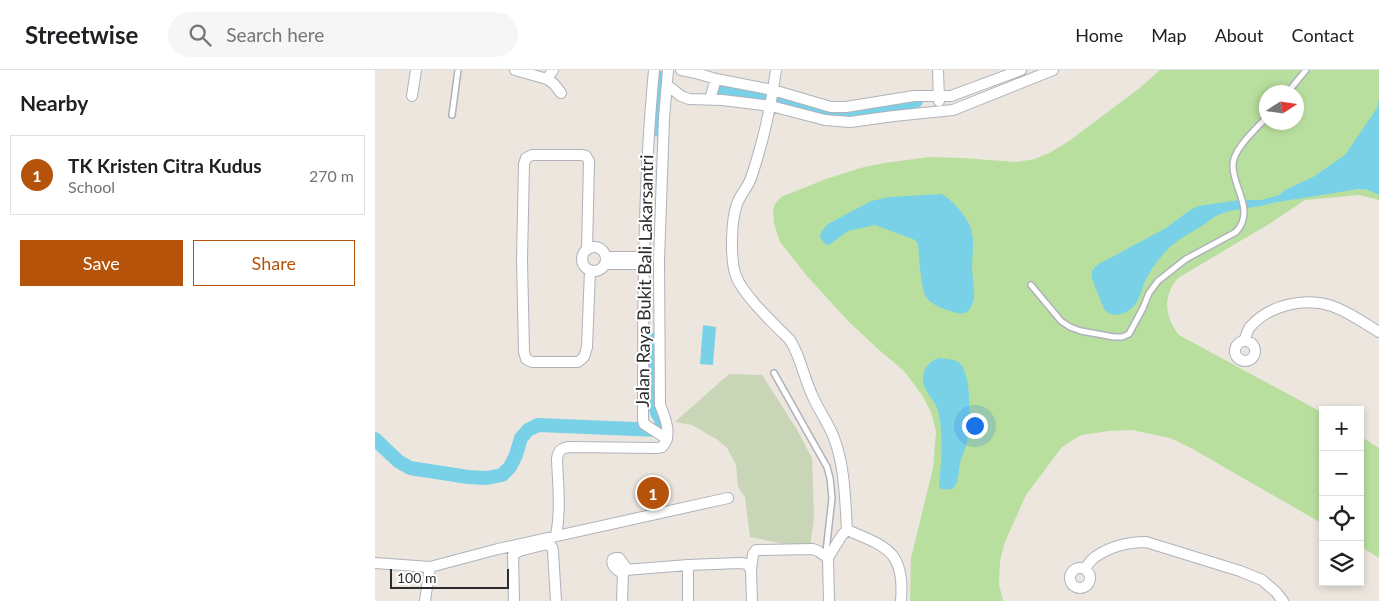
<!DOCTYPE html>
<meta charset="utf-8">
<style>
:root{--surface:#fff;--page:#f6f6f6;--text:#202124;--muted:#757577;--line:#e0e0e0;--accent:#b45309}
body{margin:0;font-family:Lato,sans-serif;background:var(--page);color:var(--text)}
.controls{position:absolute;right:15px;bottom:15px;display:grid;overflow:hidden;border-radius:0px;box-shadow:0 2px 8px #0003}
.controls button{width:45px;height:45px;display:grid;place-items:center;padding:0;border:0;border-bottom:1px solid var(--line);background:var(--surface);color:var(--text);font:25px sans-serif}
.compass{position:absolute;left:884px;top:15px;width:45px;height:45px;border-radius:50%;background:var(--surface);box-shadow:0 2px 8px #0003;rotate:78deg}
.scale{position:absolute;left:15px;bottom:12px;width:119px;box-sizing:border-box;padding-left:5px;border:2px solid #2c2c2c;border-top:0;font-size:14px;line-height:18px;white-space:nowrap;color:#2c2c2c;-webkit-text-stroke:4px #fff;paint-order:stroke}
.you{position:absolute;left:599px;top:355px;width:18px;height:18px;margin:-12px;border:4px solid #fff;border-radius:50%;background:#1a73e8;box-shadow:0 0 0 8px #1a73e833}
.badge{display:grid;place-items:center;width:32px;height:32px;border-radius:50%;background:var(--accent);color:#fff;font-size:16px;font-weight:700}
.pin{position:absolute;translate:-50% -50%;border:2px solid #fff;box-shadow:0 1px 5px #0006}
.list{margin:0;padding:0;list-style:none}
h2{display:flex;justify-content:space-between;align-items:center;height:65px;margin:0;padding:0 20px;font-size:21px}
h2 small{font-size:16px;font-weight:400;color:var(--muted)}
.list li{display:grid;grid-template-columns:32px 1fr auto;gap:15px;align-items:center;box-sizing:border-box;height:80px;margin:0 10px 10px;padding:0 10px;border:1px solid var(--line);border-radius:0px}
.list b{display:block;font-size:19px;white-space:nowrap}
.list p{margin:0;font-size:16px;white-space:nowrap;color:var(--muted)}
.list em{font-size:16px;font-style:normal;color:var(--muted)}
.actions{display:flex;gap:10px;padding:15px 20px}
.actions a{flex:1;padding:11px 0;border:1px solid var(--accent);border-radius:0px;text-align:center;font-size:18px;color:var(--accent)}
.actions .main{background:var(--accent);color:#fff}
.icon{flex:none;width:28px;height:28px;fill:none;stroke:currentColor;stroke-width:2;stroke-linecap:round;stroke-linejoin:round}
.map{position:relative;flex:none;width:1004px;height:531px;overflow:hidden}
header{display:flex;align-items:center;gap:30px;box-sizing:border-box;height:70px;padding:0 25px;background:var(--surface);border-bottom:1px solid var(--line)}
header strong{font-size:24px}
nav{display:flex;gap:28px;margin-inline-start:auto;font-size:18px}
.search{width:350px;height:45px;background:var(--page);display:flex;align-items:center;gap:12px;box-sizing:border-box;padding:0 18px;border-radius:28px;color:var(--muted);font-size:19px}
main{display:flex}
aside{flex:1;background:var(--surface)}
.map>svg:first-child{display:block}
</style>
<header>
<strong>Streetwise</strong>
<div class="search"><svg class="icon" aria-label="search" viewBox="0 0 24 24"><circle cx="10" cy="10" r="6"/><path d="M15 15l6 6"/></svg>Search here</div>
<nav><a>Home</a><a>Map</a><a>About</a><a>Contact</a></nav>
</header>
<main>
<aside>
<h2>Nearby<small></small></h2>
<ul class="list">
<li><span class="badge">1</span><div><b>TK Kristen Citra Kudus</b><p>School</p></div><em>270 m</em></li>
</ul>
<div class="actions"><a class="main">Save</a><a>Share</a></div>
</aside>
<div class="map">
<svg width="1004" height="531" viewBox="0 0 1004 531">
<rect width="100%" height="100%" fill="#ece6df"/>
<!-- green -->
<path fill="#b9df9f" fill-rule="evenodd" d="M785,0H1004V130L984,125L930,130L894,154L803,208C787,227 790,247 804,265L948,343V454L816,378L795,368L757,360L734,361L706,365L687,377L651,425L630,472L625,491L624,514L628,531H535L536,488L558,398L561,361L556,342L547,325L529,301L503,279L473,251L432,206L405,172L399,154L398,141L400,134L406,127L451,109L489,97L509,93L555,87L588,88L641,92L660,89L676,82L694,71L766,17ZM892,22H922V52H892Z
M985,366L1004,378V488L985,476Z"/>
<!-- cemetery -->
<path fill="#c8d5b7" d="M354,304L387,305L421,358L437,388L439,447L435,479L375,467L370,427L363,417L361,395L352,378L343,370L317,355L300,352Z"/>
<!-- water -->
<path fill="#79d1e7" d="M1004,29V125L993,120L984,119L897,133C881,138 864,138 848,143C841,145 834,151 828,155C816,163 801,170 791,181C784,189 776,199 771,209C765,223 763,240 746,244C739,246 733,244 729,239L717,209V201L722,195L791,158L815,140L824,136L864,130H887L904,125L910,120L938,107L970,85L1002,38Z
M566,124C577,129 593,148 596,159C600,171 597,185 597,197C597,207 600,218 599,228C598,232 597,236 595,239C590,245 584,244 578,242C569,239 556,235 551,227C546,219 544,186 543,174L540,170L500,155L473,161L454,175L450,174L445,167L446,162L453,154L496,131L515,127Z
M328,255L341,257L338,295L325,294Z
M564,288C570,289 579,289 583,292C598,301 595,356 592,371C591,378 588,383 586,389C583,398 585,408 580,416C576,421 571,419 566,419L564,415C564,411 565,408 565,404C567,388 568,353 562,338C558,327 547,321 548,307C549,297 555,291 564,288Z"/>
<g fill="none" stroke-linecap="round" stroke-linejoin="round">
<!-- river -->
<path stroke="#79d1e7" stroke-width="14" d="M344,17L387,26
M406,30L469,41H481L541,31
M284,60L285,8
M280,269L279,329L282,343L289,353
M0,369L23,391L35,398L93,407L112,408L127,405L135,397L141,385L146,368L153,360L163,355L283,360"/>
<!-- service casing -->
<g stroke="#afb2bb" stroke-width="8">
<path id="service" d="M913,22L931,0
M77,45L83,0
M656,215L686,251L695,257L706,261L739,267H747L754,264L768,238L774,223L783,211L811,189L861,162C881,140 857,117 858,95C858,79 882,58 892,47
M399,303L452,397L455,408L457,428L451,482L452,485"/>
</g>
<!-- minor casing -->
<g stroke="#afb2bb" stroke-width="12">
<path id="minor" d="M140,0L172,9L179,14L186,23
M279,0C268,116 268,233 268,350L269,354L292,369
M306,0L321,3L341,9L398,20L456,37H471L539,26H576L646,0
M401,0C396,36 388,73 376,108C373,117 365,125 362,134C356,150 355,190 361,206C368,225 400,255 415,270C426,287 429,309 438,327C444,341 454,354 459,368C470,397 470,429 472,460L467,465L453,488L454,531
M563,0L564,31
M172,9L178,0
M292,15L306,26L314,29L347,30L396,36L450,50L475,52L519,46L578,40L678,0
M37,26L41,0
M335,29L341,9
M207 189a12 12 0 1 1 24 0a12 12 0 1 1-24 0Z
M212,180L214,91L211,86L206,85H157L151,88L149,94L147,190L149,282L151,289L157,292H203L209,287L212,277L215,200
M235,187H269
M230,194H269
M869,271C871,266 872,261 875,257C894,235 929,227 957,236C974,242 989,253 1004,262
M860 281a10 10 0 1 1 20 0a10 10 0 1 1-20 0Z
M472,460C512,477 530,481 526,531
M181,466C186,440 183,415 182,389C183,381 186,378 194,377L282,378L287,377C298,366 290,347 285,335L284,190L289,48L293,0
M0,493L55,497L123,479L353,428
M313,495V531
M695 508a10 10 0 1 1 20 0a10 10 0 1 1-20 0Z
M709,499C713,495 716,490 720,487C736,476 753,472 771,472L865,501L887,510L901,522L908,531
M376,500L378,484L381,480L438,479L443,481L453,488
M248,504C243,500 235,496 238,489L241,488H244L253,500
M50,531L55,497
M139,531L138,485L144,481L172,474L177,477L178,481L181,531
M247,531L248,504L250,500L313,495L365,493L372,494L376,500L377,531"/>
</g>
<!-- service -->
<use href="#service" stroke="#fff" stroke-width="5"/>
<!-- minor -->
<use href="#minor" stroke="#fff" stroke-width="10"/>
</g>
<g text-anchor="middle" stroke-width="4" stroke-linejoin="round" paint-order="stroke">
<!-- street labels -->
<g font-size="18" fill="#2c2c2c" stroke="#fff">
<text transform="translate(270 211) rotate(-89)" y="6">Jalan Raya Bukit Bali Lakarsantri</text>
</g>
</g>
</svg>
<div class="controls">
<button>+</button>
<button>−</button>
<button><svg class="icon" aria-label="locate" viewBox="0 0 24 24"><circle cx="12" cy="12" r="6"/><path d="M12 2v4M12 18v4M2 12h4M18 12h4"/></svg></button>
<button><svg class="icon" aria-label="layers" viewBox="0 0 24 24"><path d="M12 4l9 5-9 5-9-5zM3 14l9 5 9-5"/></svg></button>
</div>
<svg class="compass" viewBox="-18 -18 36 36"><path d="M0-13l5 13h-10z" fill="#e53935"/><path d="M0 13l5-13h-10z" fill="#757577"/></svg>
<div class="scale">100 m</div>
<div class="you"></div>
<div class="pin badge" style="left:278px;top:423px">1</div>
</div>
</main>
